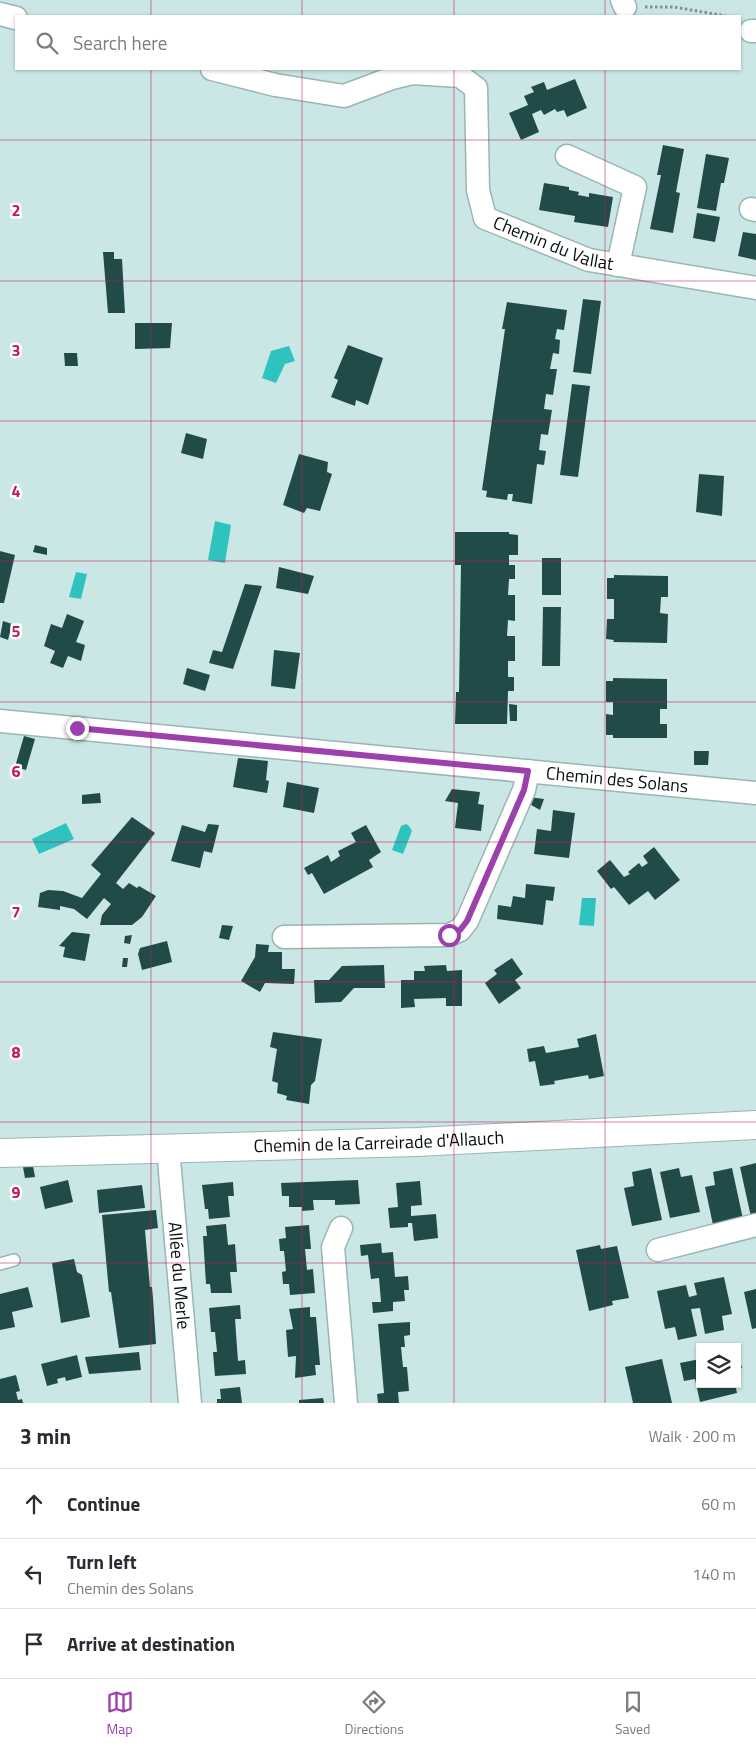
<!DOCTYPE html>
<meta charset="utf-8">
<style>
:root{--surface:#fff;--page:#f7f7f7;--text:#2b2b33;--muted:#7c7c81;--line:#e1e1e2;--accent:#9c41ab}
body{margin:0;font-family:"Titillium Web",sans-serif;background:var(--page);color:var(--text)}
.controls{position:absolute;right:15px;bottom:15px;display:grid;overflow:hidden;border-radius:0px;box-shadow:0 1px 4px #0004}
.controls button{width:45px;height:45px;display:grid;place-items:center;padding:0;border:0;border-bottom:1px solid var(--line);background:var(--surface);color:var(--text);font:25px sans-serif}
.stop{position:absolute;width:15px;height:15px;margin:-11px;border:4px solid #9c41ab;border-radius:50%;background:#fff}
.stop.end{background:#9c41ab;border-color:#fff;box-shadow:0 1px 5px #0008}
.list{margin:0;padding:0;list-style:none}
h2{display:flex;justify-content:space-between;align-items:center;height:65px;margin:0;padding:0 20px;font-size:21px}
h2 small{font-size:16px;font-weight:400;color:var(--muted)}
.list li{display:grid;grid-template-columns:32px 1fr auto;gap:15px;align-items:center;box-sizing:border-box;height:70px;padding:0 20px;border-top:1px solid var(--line)}
.list b{display:block;font-size:19px;white-space:nowrap}
.list p{margin:0;font-size:16px;white-space:nowrap;color:var(--muted)}
.list em{font-size:16px;font-style:normal;color:var(--muted)}
.icon{flex:none;width:28px;height:28px;fill:none;stroke:currentColor;stroke-width:2;stroke-linecap:round;stroke-linejoin:round}
.map{position:relative;flex:none;width:756px;height:1403px;overflow:hidden}
.search{position:absolute;background:var(--surface);box-shadow:0 1px 4px #0004;left:15px;right:15px;top:15px;height:55px;display:flex;align-items:center;gap:12px;box-sizing:border-box;padding:0 18px;border-radius:0px;color:var(--muted);font-size:19px}
.sheet{height:275px;background:var(--surface)}
nav{display:flex;justify-content:space-around;align-items:center;box-sizing:border-box;height:70px;border-top:1px solid var(--line);background:var(--surface);font-size:14px;color:var(--muted)}
nav a{display:grid;justify-items:center;gap:2px}
nav .on{color:var(--accent)}
.map>svg:first-child{display:block}
</style>
<div class="map">
<svg width="756" height="1403" viewBox="0 0 756 1403">
<rect width="100%" height="100%" fill="#cbe7e5"/>
<!-- water -->
<path fill="#2ec3be" d="M289,346L295,361L285,364L276,383L262,378L271,351Z
M215,521L231,525L225,563L208,560Z
M76,572L87,574L81,599L69,597Z
M66,823L74,839L39,854L32,839Z
M406,824L409,826L412,831L403,854L392,850L401,826Z
M582,898H596L594,926L579,925Z"/>
<!-- building -->
<path fill="#214b49" d="M575,79L587,108L567,117L564,110L557,112L555,109L544,115L541,110L532,114L539,132L521,140L509,113L528,105L524,96L534,92L531,87L544,82L547,90Z
M663,145L684,149L676,192L680,193L673,233L650,229L661,175H657Z
M706,154L729,158L724,183H721L716,211L697,208Z
M544,183L569,187V190L579,192L578,195L589,197V193L613,197L608,227L574,222L575,216L539,210Z
M697,213L720,217L715,242L693,238Z
M743,232L756,234V260L738,256Z
M103,252H114V259H122L125,313H108Z
M583,299L601,301L591,374L573,372Z
M507,302L567,310L564,330L557,329L555,339L560,340L559,354L553,353L550,369H557L553,395L546,394L544,409L552,410L548,435L541,434L539,450L546,451L544,465L537,464L532,504L512,501L513,494H508L507,500L486,497L487,491L482,490L505,329H502Z
M135,323H172L170,348L135,349Z
M348,345L383,358L368,405L356,400L355,406L331,397L338,380L334,378Z
M64,353H77L78,366H65Z
M572,384L590,386L578,477L560,475Z
M186,433L207,439L203,459L181,453Z
M299,454L328,462L327,472L332,474L320,511L307,508L304,513L283,505Z
M699,474L724,476L722,516L696,512Z
M455,532H509V534L518,535V555H509V565H515V579H509L508,595H515V621L508,620L507,636H515V661H508V677H514V691H508L507,724H455L456,692H459L461,565H455Z
M35,545L47,548V555L33,552Z
M0,551L15,555L4,603H0Z
M542,558H561V595H542Z
M279,567L314,576L308,594L276,588Z
M614,575L668,576V597H661L660,613L668,614L667,643L613,642L614,640L606,639L607,619H614V599H607V578H614Z
M245,584L262,586L233,669L209,663L213,650L222,652Z
M543,607H561L560,666H542Z
M67,614L84,621L76,642L85,645L81,661L68,656L63,668L50,663L55,651L44,646L51,624L62,628Z
M3,621L12,624L8,640L0,637Z
M274,650L300,653L295,689L271,686Z
M187,668L210,675L205,691L183,684Z
M613,678L667,679V709H660V724H667V738H613V735H606V714L613,715V702H606V681H613Z
M509,704L517,705V721H510Z
M24,736L35,739L26,770L15,767Z
M694,751H709L708,765H694Z
M238,758L268,761L266,780L269,781L267,793L233,787Z
M287,782L319,788L314,813L283,807Z
M452,789L480,792L478,804L484,805L481,831L455,828L458,803L445,801Z
M100,793L101,803L82,804V795Z
M528,797L544,799L540,810L526,802Z
M553,810L575,813L569,858L534,854L537,829L551,831Z
M132,817L155,833L116,883L123,889L129,883L137,888L139,886L156,896L142,917L132,925H100L102,915L111,904L104,898L87,919L74,909L60,906V910L38,907L40,893L48,890L63,891L82,898L101,874L91,865Z
M208,824L219,825L212,853L204,851L200,868L171,861L182,825L205,832Z
M366,825L381,852L369,860L373,867L324,894L312,873L308,875L304,868L328,855L331,862L340,856L338,851L356,842L351,833Z
M654,847L680,880L655,900L648,891L629,905L614,887L611,889L597,871L610,860L624,877L630,874L628,872L639,863L642,867L648,863L643,856Z
M526,884L555,887L553,901L546,900L543,925L497,919L498,905L511,907L513,896L525,898Z
M222,925L233,926L229,940L219,938Z
M72,932L90,934L85,961L63,957L65,947L59,946Z
M132,935L130,944L124,943L125,936Z
M167,941L172,962L142,970L138,954L140,948Z
M256,944L269,945L268,952H282V969H295L294,984L265,983L260,992L241,981L255,957Z
M123,958H128L127,967H122Z
M512,958L523,974L515,980L521,988L499,1004L485,983L497,974L494,970Z
M384,965L385,988H354L341,1002L315,1003L314,980H329L342,966Z
M446,965L447,971L462,970V1006H446V998L414,999L415,1007L401,1008V980H414V971H425L424,966Z
M273,1032L322,1039L315,1081L311,1085L309,1104L286,1100L287,1096L277,1093L278,1083L272,1081L277,1049L270,1047Z
M596,1034L604,1076L589,1079L588,1075L554,1081L555,1084L540,1086L535,1061L529,1062L527,1049L544,1046L546,1053L579,1047L577,1039Z
M756,1163V1216L751,1217L740,1167Z
M33,1166L35,1177L25,1178L23,1167Z
M651,1168L662,1220L632,1226L624,1188L634,1186L632,1172Z
M679,1168L681,1177L692,1175L700,1212L670,1218L660,1172Z
M732,1168L743,1219L713,1225L705,1187L715,1185L713,1172Z
M68,1180L73,1202L45,1209L40,1187Z
M358,1180L360,1204L335,1205V1200H313L314,1210L302,1211V1207H289V1196H282L281,1183Z
M420,1181L422,1205L411,1206V1216L436,1214L438,1238L414,1241L412,1223H408V1227L390,1228L388,1208L398,1207L396,1183Z
M233,1182L234,1196H228L230,1217L209,1219L208,1209H205L202,1185Z
M142,1185L145,1208L99,1213L97,1190Z
M156,1210L158,1228L145,1230L150,1287H152L153,1298L156,1344L119,1348L111,1292H109L102,1215Z
M226,1224L228,1245L235,1244L237,1272H230L232,1293H211L210,1284H206L203,1236H207L206,1226Z
M309,1225L311,1249H305L307,1270L313,1269L315,1293L290,1295L289,1284H283L282,1272L286,1271L284,1251H280L279,1239L286,1238L285,1227Z
M381,1243L382,1253L393,1252L395,1277L408,1276L409,1290H404L405,1301L393,1302V1311L373,1313L372,1302H381L379,1278L371,1279L368,1255L361,1256L360,1245Z
M600,1245L601,1249L617,1246L629,1298L612,1301L613,1305L589,1311L576,1250Z
M74,1259L77,1272L82,1275L90,1317L61,1323L52,1263Z
M724,1277L732,1314L722,1316L724,1330L705,1334L700,1308L691,1309L697,1336L678,1340L675,1327L665,1329L657,1291L686,1285L689,1297L697,1295L694,1283Z
M28,1287L33,1307L12,1312L15,1327L0,1330V1294Z
M756,1289V1328L752,1329L744,1292Z
M240,1305L241,1319H235L238,1361L245,1360L246,1374L215,1376L213,1352H217L215,1332H211L209,1308Z
M310,1307V1317H316L320,1365H315L316,1375L295,1378L296,1356L288,1357L286,1330L293,1329L289,1309Z
M410,1322V1335L404,1336L405,1347H401L403,1367H407L409,1391L398,1392L399,1403H378L377,1394L384,1393L378,1324Z
M737,1350L742,1368L737,1370Z
M139,1352L141,1370L89,1374L85,1357Z
M77,1355L82,1377L66,1381L65,1377L57,1379L58,1383L47,1386L41,1364Z
M662,1359L672,1403H633L625,1367Z
M700,1359V1384H735L737,1393L700,1402L695,1379L684,1381L680,1363Z
M16,1375L20,1391L16,1392L18,1400L22,1399L23,1403H0V1379Z
M240,1387L242,1403H217V1399H221L220,1389Z
M323,1398L324,1403H299V1400Z"/>
<g fill="none" stroke-linecap="round" stroke-linejoin="round">
<!-- lane casing -->
<g stroke="#9ab5b3" stroke-width="14">
<path id="lane" d="M0,1264L14,1260"/>
</g>
<!-- street casing -->
<g stroke="#9ab5b3" stroke-width="25">
<g id="street">
<path d="M622,0L625,7"/>
<path d="M0,14L16,18"/>
<path d="M751,31H756"/>
<path id="s1" d="M212,69L275,85L344,96L392,78L412,73L460,76L476,88L478,190L485,218L589,260L756,288"/>
<path d="M567,156L635,187L618,265"/>
<path d="M751,209L756,210"/>
<path id="s2" d="M0,721L756,793"/>
<path d="M284,937L449,935L460,930L467,921L524,790L528,771"/>
<path id="s3" d="M168,1148L190,1403"/>
<path d="M341,1228L333,1247L346,1403"/>
<path d="M658,1250L756,1225"/>
</g>
</g>
<!-- secondary casing -->
<g stroke="#9ab5b3" stroke-width="30">
<g id="secondary">
<path id="s4" d="M0,1153L417,1142L756,1125"/>
</g>
</g>
<!-- path -->
<path stroke="#809593" stroke-width="3" stroke-dasharray="2.5 2.5" stroke-linecap="butt" d="M645,7H674L726,16"/>
<!-- lane -->
<use href="#lane" stroke="#fff" stroke-width="11"/>
<!-- street -->
<use href="#street" stroke="#fff" stroke-width="22"/>
<!-- secondary -->
<use href="#secondary" stroke="#fff" stroke-width="28"/>
</g>
<g fill="none" stroke-linecap="round" stroke-linejoin="round">
<!-- route -->
<path stroke="#9c41ab" stroke-width="6" d="M77,728L528,771L524,790L467,921L460,930L449,935"/>
</g>
<!-- grid -->
<path fill="none" stroke="#c2185b" stroke-width="1" stroke-opacity="0.55" d="M151,0V16M302,0V16M454,0V16M605,0V16M151,69V1403M302,69V1403M454,69V1403M605,69V1403M0,140H756M0,281H756M0,421H756M0,561H756M0,702H756M0,842H756M0,982H756M0,1122H756M0,1263H756"/>
<g text-anchor="middle" stroke-width="5" stroke-linejoin="round" paint-order="stroke">
<!-- street labels -->
<g font-size="18" fill="#050e0e" stroke="#fff">
<text dy="6" stroke="none"><textPath href="#s1" startOffset="479">Chemin du Vallat</textPath></text>
<text dy="6" stroke="none"><textPath href="#s2" startOffset="620">Chemin des Solans</textPath></text>
<text dy="6" stroke="none"><textPath href="#s4" startOffset="379">Chemin de la Carreirade d'Allauch</textPath></text>
<text dy="6" stroke="none"><textPath href="#s3" startOffset="128">Allée du Merle</textPath></text>
</g>
</g>
<g font-size="16" text-anchor="middle" font-weight="bold" fill="#c2185b" stroke="#fff" stroke-width="5" stroke-linejoin="round" paint-order="stroke">
<text x="16" y="216">2</text>
<text x="16" y="356">3</text>
<text x="16" y="497">4</text>
<text x="16" y="637">5</text>
<text x="16" y="777">6</text>
<text x="16" y="918">7</text>
<text x="16" y="1058">8</text>
<text x="16" y="1198">9</text>
</g>
</svg>
<div class="controls">
<button><svg class="icon" aria-label="layers" viewBox="0 0 24 24"><path d="M12 4l9 5-9 5-9-5zM3 14l9 5 9-5"/></svg></button>
</div>
<div class="stop" style="left:449px;top:935px"></div>
<div class="stop end" style="left:77px;top:728px"></div>
<div class="search"><svg class="icon" aria-label="search" viewBox="0 0 24 24"><circle cx="10" cy="10" r="6"/><path d="M15 15l6 6"/></svg>Search here</div>
</div>
<section class="sheet">
<h2>3 min<small>Walk · 200 m</small></h2>
<ul class="list">
<li><svg class="icon" aria-label="ahead" viewBox="0 0 24 24"><path d="M12 20V5M6 11l6-6 6 6"/></svg><div><b>Continue</b></div><em>60 m</em></li>
<li><svg class="icon" aria-label="left" viewBox="0 0 24 24"><path d="M17 20v-9H6M10 6l-5 5 5 5"/></svg><div><b>Turn left</b><p>Chemin des Solans</p></div><em>140 m</em></li>
<li><svg class="icon" aria-label="arrive" viewBox="0 0 24 24"><path d="M6 21V4h12l-3 4 3 4H6"/></svg><div><b>Arrive at destination</b></div></li>
</ul>
</section>
<nav>
<a class="on"><svg class="icon" aria-label="map" viewBox="0 0 24 24"><path d="M3 6l6-2 6 2 6-2v14l-6 2-6-2-6 2zM9 4v14M15 6v14"/></svg>Map</a>
<a><svg class="icon" aria-label="directions" viewBox="0 0 24 24"><path d="M12 3l9 9-9 9-9-9zM9 14v-3h6M13 9l2 2-2 2"/></svg>Directions</a>
<a><svg class="icon" aria-label="saved" viewBox="0 0 24 24"><path d="M7 4h10v16l-5-4-5 4z"/></svg>Saved</a>
</nav>
